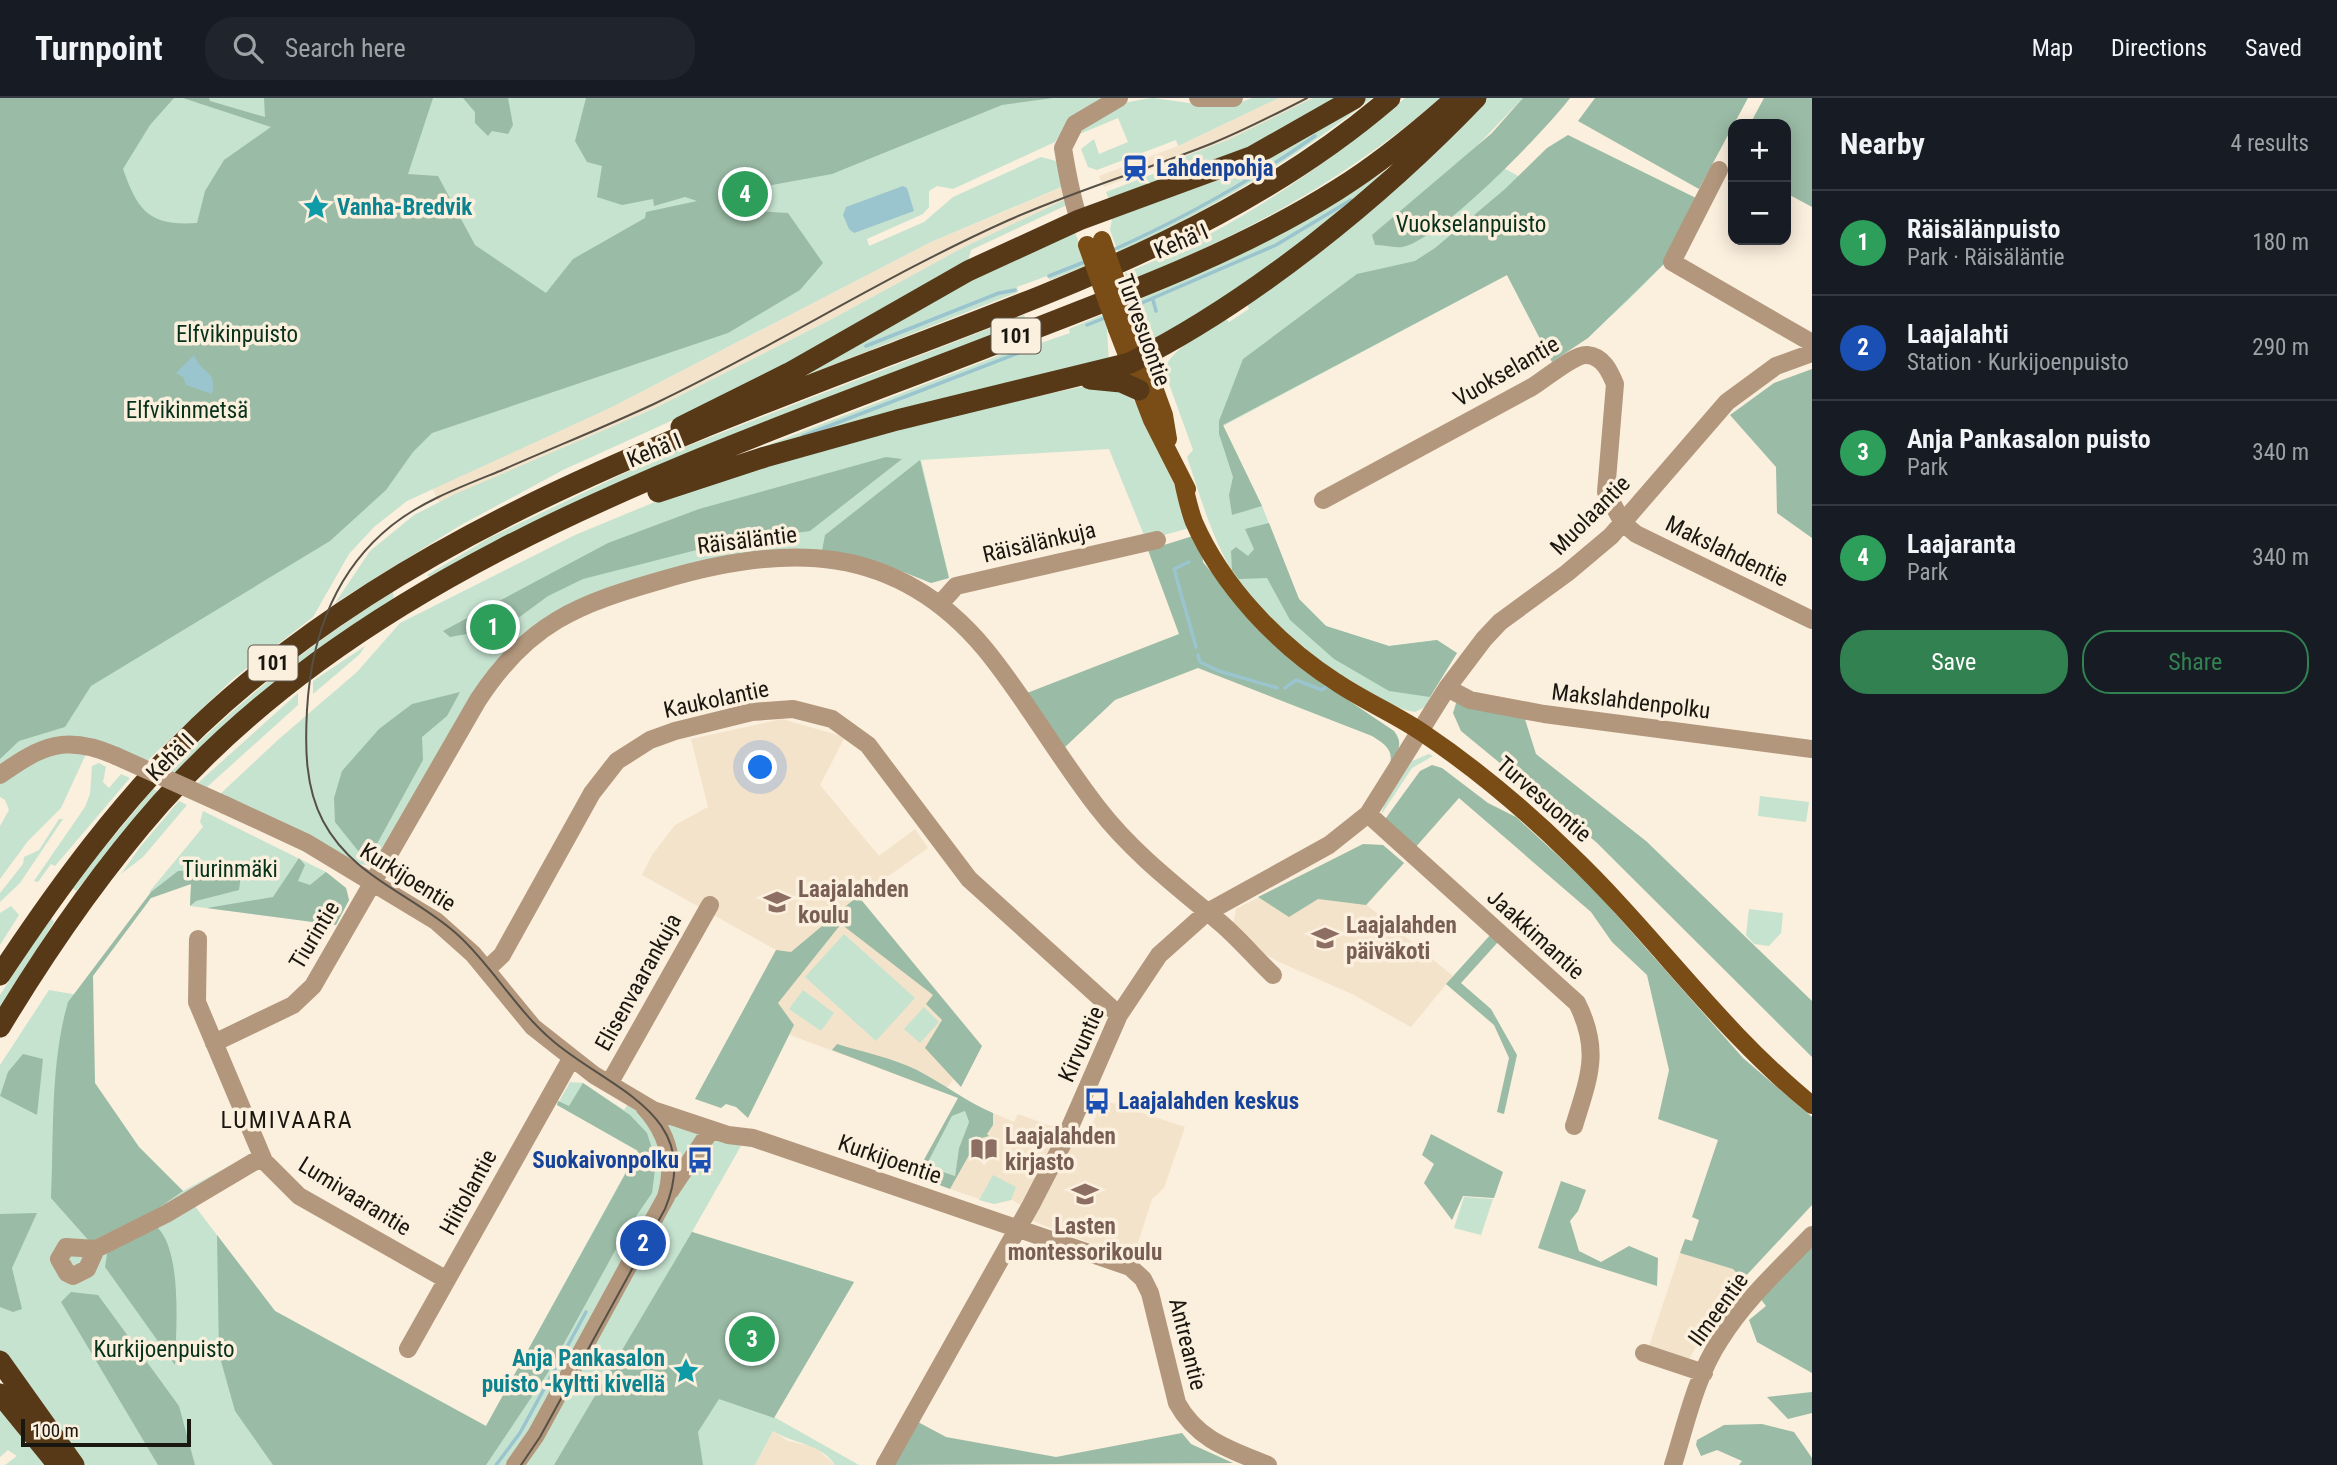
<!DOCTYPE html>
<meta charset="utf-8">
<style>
:root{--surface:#171b24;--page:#20242c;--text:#f1f3f6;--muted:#9ea1a6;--line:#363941;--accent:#328150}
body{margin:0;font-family:"Roboto Condensed",sans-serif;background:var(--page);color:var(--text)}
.controls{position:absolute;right:21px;top:21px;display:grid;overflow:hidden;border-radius:14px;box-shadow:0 4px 18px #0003}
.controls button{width:63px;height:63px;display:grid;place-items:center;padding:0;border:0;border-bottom:2px solid var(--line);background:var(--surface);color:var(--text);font:35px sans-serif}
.scale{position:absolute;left:21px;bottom:18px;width:170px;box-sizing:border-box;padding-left:7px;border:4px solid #1a1610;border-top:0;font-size:19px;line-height:24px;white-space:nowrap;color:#1a1610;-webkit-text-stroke:5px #fbefdd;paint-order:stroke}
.you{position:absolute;left:761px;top:670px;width:24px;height:24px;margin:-18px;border:5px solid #fff;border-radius:50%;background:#1a73e8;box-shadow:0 0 0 10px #1a73e833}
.badge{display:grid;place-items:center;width:46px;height:46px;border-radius:50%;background:var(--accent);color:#fff;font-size:23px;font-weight:700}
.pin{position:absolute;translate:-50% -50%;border:4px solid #fff;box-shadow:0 2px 7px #0006}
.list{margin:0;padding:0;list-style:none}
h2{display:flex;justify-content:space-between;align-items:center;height:91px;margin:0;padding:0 28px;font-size:30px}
h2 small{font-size:23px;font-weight:400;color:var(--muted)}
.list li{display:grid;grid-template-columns:46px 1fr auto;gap:21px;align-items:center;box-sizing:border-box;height:105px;padding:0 28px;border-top:2px solid var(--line)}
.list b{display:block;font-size:26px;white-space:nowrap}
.list p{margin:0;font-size:23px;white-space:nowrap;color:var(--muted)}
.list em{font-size:23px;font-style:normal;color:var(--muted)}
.actions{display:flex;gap:14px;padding:21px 28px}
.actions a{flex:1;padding:16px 0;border:2px solid var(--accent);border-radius:28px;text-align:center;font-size:24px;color:var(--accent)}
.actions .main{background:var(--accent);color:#fff}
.icon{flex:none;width:38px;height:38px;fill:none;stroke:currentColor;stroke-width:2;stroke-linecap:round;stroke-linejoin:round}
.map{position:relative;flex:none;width:1812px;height:1367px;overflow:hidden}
header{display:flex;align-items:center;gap:42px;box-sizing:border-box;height:98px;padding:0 35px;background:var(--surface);border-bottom:2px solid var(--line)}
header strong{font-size:33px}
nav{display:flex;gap:38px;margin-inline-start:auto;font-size:24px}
.search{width:490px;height:63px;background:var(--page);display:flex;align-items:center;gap:18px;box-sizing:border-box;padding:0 24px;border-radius:28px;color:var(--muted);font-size:26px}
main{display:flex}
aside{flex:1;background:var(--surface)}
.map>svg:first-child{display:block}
</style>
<header>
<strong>Turnpoint</strong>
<div class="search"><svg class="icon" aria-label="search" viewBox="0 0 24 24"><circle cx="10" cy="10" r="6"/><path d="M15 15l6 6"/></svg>Search here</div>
<nav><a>Map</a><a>Directions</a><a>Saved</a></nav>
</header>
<main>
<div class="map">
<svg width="1812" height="1367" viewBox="0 0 1812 1367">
<rect width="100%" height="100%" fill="#fbefdd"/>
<!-- built -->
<path fill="#f4e3cb" d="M1279,0H1313L1230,41L1104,89L1099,78L1178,48Z
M1063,89L1066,101L964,149L832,221L653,311L439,404L432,390L610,310L931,144Z
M782,621L845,639L820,687L879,758L915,731L928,750L859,799L982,948L943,994L790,937L750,899L776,852L642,777L652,757L675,727L708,709L691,641Z
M1363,746L1383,747L1404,765L1367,807L1453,878L1411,929L1352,896L1279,864L1258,852L1233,826L1236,811Z
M1103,1002L1185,1029L1164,1090L1152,1101L1133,1161L1035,1124L1021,1114L1024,1109L1012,1102L994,1106L950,1091L978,1040L993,1027V1015L1014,1024L1018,1016L1051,1028L1084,1045Z
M1680,1155L1734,1171L1743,1181L1723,1203L1689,1261L1649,1248Z
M773,1333L788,1343L815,1349L835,1367H755Z"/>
<!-- green -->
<path fill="#c6e3d0" d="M0,0H1107L1065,29L1055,44L953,91L937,88L929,93V109L923,116L867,141L869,148L924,124L953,99L1041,59L1056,63L1064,88L931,144L610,310L407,403L374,429L349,456L313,519L233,581L145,665L80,641L0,671Z
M1154,0L1210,8L1236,6L1252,0H1279L1178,48L1176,42L1097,72L1088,69L1081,51L1094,41L1099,56L1128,44L1118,20L1077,37C1090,10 1127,3 1154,0Z
M1313,0H1338L1242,52L1110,104L1106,94L1184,64L1183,59L1230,41Z
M1364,0H1372C1293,62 1210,113 1118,154L1110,132L1113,115Z
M1405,0H1441C1347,80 1243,138 1128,183L1125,175C1228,135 1322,71 1405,0Z
M1485,0H1523L1472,53L1669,160C1633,199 1597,234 1552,264L1507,177L1223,328L1262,408L1299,501L1326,528L1389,548L1437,542L1457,555L1433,593L1427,608L1415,614C1395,611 1375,597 1358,587C1310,560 1262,520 1232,473C1211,438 1200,397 1187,359L1193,352L1164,272C1173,248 1206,235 1226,221L1229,224L1249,211L1246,204Z
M1395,66L1329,128L1157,244L1146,231L1135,203C1228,164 1313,122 1395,66Z
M1066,101L1069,106L971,152L968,163L759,283L563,372L461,427L335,505L370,453L414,417L455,396L653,311L832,221L964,149Z
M1074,132L1088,167L1050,182L1047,178L1017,189L1018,194L802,279L932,200Z
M1106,215L1109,266L752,353L1036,243L1038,246L1070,235L1069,231Z
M1024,217L1026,223L543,420L430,479L427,477L491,439L652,362Z
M1094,286L1130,297L1140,311L1193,429L1146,442L1109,351L921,362L949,480L931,485L879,464L822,453L772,454L540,526L373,768L359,766L218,698L279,641L357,574L400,525L575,437L696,387L889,331Z
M393,494L394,501C314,554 241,610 174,678L167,675C236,606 310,545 393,494Z
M365,548L360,556L313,596V583Z
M298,595V607L207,689L198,685Z
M54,655L86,656L61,710L28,743L0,781V728L9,712L5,702L0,699V686L26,667Z
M1429,656L1433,658L1412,670L1381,717L1384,707L1412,663Z
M99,665L106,669L103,684L109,690L121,676L130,680L55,768L51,766L38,784L34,783L85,709L90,696L92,668Z
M153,691L160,694L76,793L71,789Z
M1760,698L1809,704L1806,724L1758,718Z
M179,703L187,707L143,759L121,776L140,749Z
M203,713L326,774L346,790L349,802L336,827L190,808L191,786L151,800L150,793L203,729L200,724Z
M59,721H63L20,785L0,804V795L23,766L24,759L39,752Z
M11,808L19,817L0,847V815Z
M1749,811L1783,815L1781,835L1769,848L1754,846L1746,837Z
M50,819L54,824L0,910V897Z
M844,836L915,900L876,943L805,879Z
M49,892L78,897L82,967L139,1049L183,1093L248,1058L194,1107L275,1213L486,1328L638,1052L557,1007L570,984L583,985L624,1012L628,1006L742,1046L692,1134L854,1184L774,1319L859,1367H835C821,1345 793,1346 773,1333L755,1367H79L0,1255V967Z
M803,892L834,915L821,933L789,911Z
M924,909L939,924L920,945L904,931Z
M965,1013L969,1024L959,1050L955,1078L926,1068L952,1018Z
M993,1077L1016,1089L1011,1102L994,1106L979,1102Z
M1464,1099L1493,1101L1481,1137L1454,1130Z
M0,1307L48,1367H5L17,1358L8,1352L0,1359Z"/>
<!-- forest -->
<path fill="#9abba5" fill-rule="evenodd" d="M0,0H174L150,27L123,71C138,114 150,128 197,125L205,93L224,62L271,29L183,0H209L210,3L265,19L264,0H433L408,76L438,78L475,147L546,195L573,161L645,120L646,114L697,103L685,99L654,108L653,101L622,107L597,99L602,68L587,64L575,43L586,0H1053L1002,7L832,76L772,87L735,112L788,115L823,165L800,192L728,235L432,335L413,354L386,392L330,443L91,588L65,629L19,643L0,661Z
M463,0H508L513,27L508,36L492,33L488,38L475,25V14Z
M1523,0H1570C1545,33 1439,143 1402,149C1394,150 1383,147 1375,147L1372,137L1492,35Z
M1595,0H1748L1699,91L1578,23Z
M1764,0H1812V109L1786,95V26H1750Z
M1568,37L1696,100L1668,162L1588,240L1552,264L1507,177L1223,327L1262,408L1232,417L1229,397L1233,379L1219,336V323L1243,261L1357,176L1415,163L1435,150L1505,91L1547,50Z
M1812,271V440L1777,415L1776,369L1730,317L1774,285Z
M886,359L902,361L810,433L724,445L583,481L548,498L506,529L450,539L443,533L608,445L699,411Z
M920,362L949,480L931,485L879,464L822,453L825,437Z
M1269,425L1299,501L1326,528L1389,548L1437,542L1457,555L1430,599L1389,593L1334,561L1290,522L1267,480L1239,481L1232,472L1231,453L1236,449L1248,458L1254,451L1245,431Z
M1196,437L1202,451L1203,464L1249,520L1333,592L1394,633C1404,646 1398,653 1390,666C1394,651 1383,645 1372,638L1198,570L1115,602L1065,649L1027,595L1179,536L1148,452Z
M460,594L447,618L422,639L423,662L367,764L335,724L334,700L342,673L379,631L412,606Z
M1458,599L1523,615L1536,656L1646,743L1812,903V959L1596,744L1461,633L1453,615Z
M1432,667L1442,670L1488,705L1516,719L1591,788L1743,960L1812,1019V1107L1743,1181L1733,1171L1680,1155L1685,1141L1692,1143L1699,1122L1692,1119L1718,1042L1658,1021L1669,972L1647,877L1612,844L1591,814L1459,700L1414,751L1383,724L1420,673Z
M1363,746L1383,747L1404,765L1366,807L1318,801L1289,819L1258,799Z
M299,760L305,767L298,783L310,787L326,774L346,790L349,802L336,827L207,810L273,799Z
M208,771L241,776L239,792L196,803L190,808L191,786L151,800L93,878L95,985L139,1049L183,1093L156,1112L90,1144L51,1100C54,1036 50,966 68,904L151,794L178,773Z
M858,798L982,948L961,989L925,950L942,922L926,906L933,897L841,826L778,905L794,927L748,1020L736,1009L726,1006L721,1010L695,1001L776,852L791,854Z
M1492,835L1498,844L1461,885L1491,911L1517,957L1504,1016L1497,1014L1509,960L1494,927L1446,886Z
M837,946C863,954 892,960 917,972C944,986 965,1003 993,1015V1027L987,1036L989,1038L978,1041L950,1091L915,1078L958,1000L832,952ZM965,1013L969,1024L959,1050L955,1078L926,1068L952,1018Z
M23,956L43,961L37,1017L0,998L8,974Z
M583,985L630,1017L647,1035L656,1063L652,1095L626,1133L547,1276L486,1367H273L235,1313L219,1256L217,1137L275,1213L486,1328L638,1053L557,1007L558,1003L569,1008Z
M1431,1036L1503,1074L1494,1100L1463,1098L1452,1122L1424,1085L1434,1066L1422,1057Z
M1561,1083L1586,1092L1578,1113L1570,1123L1579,1153L1601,1164L1629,1148L1658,1160L1657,1188L1538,1150Z
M37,1115L12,1170L22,1211L13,1214L0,1209V1116Z
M156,1128C183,1152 176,1233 175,1267L105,1169L108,1150Z
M692,1134L854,1184L774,1320L719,1301L698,1334L703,1367H554Z
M1812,1147V1275L1757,1244L1749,1222L1766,1208L1759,1199Z
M71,1194L98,1197L179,1308L195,1367H158L61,1204Z
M1812,1294V1315L1788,1321L1767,1299Z
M918,1324L946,1339L1056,1359L1182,1335L1191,1346L1233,1365L892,1367Z
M1762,1326L1794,1334L1812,1360V1367H1739L1742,1363L1717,1352L1701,1358L1696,1347L1697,1342L1724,1327Z"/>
<!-- water -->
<path fill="#9ac4ce" d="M903,88L907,90L914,113L854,135L849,131L843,117L846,109Z
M194,257C202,277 218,272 212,296L186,287L183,279L176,275Z"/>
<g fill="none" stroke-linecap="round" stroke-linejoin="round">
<!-- stream -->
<path stroke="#9ac4ce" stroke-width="3.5" d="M1113,152C1184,120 1251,83 1315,38
M1049,178L1087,163
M1000,195L1015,192
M1153,202L1156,213
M1130,210L1276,147L1351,102
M1087,227L1107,219
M866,248L999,195
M803,338L1031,250
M1189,464L1174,471L1196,549
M1198,557L1200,564L1219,573L1277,590
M1285,590L1296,582L1322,592L1326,589
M496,1367L520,1335L586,1214"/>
<!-- minor -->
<path stroke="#b2977d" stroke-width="18" d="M1198,0H1234
M1719,72L1672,164L1812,245
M1079,122C1071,97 1067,75 1063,50L1075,26L1119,0
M1323,402C1392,364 1462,327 1532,289C1544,282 1574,256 1587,257C1603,258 1610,274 1615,286L1606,394L1623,425L1636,436L1812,522
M940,506L956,488L1157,442
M1447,590L1470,602L1544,616L1812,651
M0,677C42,647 66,636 116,658
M225,707L307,745L436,823L473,856L533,929L594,977L653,1012L728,1037L753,1040L1130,1169L1143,1181L1150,1195L1177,1305C1197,1342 1231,1352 1268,1367
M1368,716L1577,905C1601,953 1589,979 1574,1028
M198,841L197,904L264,1063L299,1098L447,1182
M486,872L502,857L592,695L617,663L650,642L675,633L752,614L793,611L832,621L868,647L969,781L1119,917
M214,945L293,907L313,888L478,602C528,525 578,506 662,482C785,445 896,444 985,551C1026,601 1058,659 1098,710C1132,754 1175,787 1217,822C1237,838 1254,859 1273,877
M609,986L710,807
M670,1093L711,1032
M96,1151L87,1171L73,1178L67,1175L59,1161L66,1149L96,1151L166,1116L262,1059
M408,1251L571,961
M1644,1255L1704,1275
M515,1367L536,1337L666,1099C676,1065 668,1035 644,1009
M885,1367L1031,1107L1063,1045L1119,917L1159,857L1206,815L1329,747L1368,716L1447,590L1484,541L1500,524L1567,475L1611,438L1727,304L1776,268L1812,255
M1673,1367C1686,1326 1696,1278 1720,1242C1745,1202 1780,1170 1812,1137"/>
<!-- major -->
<path stroke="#7a4c16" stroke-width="18" d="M1131,226L1164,317L1168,341
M1117,231L1152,322L1187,391
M1183,383C1186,397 1189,411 1194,424C1222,488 1278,547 1336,584C1364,603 1395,616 1423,635C1475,670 1525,712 1570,756C1655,837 1721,934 1812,1007"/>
<!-- highway -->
<path stroke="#573917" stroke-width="21" d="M1090,281L1121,284L1139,292
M681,329L789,275L968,173L1079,122L1253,58L1355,0
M658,394L765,359L897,322L1130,265C1253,203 1380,100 1476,0
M0,877C59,788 121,703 199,628C394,443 652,348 899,253C1072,187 1247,123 1390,0
M0,929C47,851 100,774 160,706C377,462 703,360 998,245C1113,200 1232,158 1337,92C1379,66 1419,33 1456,0
M0,1263L74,1367
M0,1296L58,1367"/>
<!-- tram -->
<path stroke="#565047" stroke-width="2" d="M521,1367L540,1339L665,1111C705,1016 609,991 553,943C516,912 493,869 458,837C413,796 353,780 323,723C305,689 305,649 307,612C311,541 334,474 391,428C422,403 463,388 500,373C552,350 605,329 656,305C776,248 888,176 1009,122C1076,92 1146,72 1213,45C1245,32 1276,16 1307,0"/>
<!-- minor-bridge -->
<path stroke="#b2977d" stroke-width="18" d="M116,658L225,707"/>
<!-- major-bridge -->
<path stroke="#7a4c16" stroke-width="18" d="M1102,142L1131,226
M1087,147L1117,231"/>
</g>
<!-- icons -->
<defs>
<g id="station-bare" transform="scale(2.1)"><path d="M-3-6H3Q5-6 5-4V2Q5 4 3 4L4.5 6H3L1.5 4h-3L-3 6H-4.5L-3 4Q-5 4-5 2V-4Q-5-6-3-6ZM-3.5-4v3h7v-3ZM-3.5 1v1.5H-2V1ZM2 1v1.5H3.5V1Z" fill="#1a4fb4" stroke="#fbefdd" stroke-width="2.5" paint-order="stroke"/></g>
<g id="sight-bare" transform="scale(2.1)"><path d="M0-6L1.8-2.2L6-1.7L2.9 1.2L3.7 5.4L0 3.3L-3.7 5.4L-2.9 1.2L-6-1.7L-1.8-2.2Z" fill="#0f9aa8" stroke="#fbefdd" stroke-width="2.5" paint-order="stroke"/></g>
<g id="school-bare" transform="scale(2.1)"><path d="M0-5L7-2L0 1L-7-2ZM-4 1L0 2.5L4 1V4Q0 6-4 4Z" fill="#8d6e63" stroke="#fbefdd" stroke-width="2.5" paint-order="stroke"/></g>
<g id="bus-bare" transform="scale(2.1)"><path d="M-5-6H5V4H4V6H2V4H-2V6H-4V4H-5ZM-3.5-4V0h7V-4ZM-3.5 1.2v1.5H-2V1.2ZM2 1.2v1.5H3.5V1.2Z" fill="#1a4fb4" stroke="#fbefdd" stroke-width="2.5" paint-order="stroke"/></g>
<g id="library-bare" transform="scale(2.1)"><path d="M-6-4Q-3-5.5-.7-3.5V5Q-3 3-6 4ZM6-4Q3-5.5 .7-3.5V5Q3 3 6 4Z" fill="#8d6e63" stroke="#fbefdd" stroke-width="2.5" paint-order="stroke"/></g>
</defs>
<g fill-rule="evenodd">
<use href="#station-bare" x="1135" y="70"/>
<use href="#sight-bare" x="316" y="109"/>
<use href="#school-bare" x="777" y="804"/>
<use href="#school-bare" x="1325" y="840"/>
<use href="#bus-bare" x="1097" y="1003"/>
<use href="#library-bare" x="984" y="1051"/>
<use href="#bus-bare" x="700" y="1062"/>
<use href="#school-bare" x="1085" y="1096"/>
<use href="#sight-bare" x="686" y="1273"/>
</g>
<g text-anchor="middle" stroke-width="7" stroke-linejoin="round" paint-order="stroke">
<!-- shield labels -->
<g fill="#fbefdd" stroke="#5e574e" stroke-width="2">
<rect x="991.5" y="220.5" width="49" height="35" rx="5"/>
<rect x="248.5" y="547.5" width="49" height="35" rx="5"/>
</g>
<g font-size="21" font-weight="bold" fill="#1a1610">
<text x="1016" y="245">101</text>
<text x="273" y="572">101</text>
</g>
<!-- transit labels -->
<g font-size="23" font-weight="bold" fill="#164399" stroke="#fbefdd" text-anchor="start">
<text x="1156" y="78">Lahdenpohja</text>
<text x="1118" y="1011">Laajalahden keskus</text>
<text x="679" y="1070" text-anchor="end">Suokaivonpolku</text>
</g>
<!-- culture labels -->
<g font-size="23" font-weight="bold" fill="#0d838f" stroke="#fbefdd" text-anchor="start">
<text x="337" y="117">Vanha-Bredvik</text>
<text x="665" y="1268" text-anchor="end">Anja Pankasalon<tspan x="665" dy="26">puisto -kyltti kivellä</tspan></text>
</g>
<!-- park labels -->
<g font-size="23" fill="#06321c" stroke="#fbefdd">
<text x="1471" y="134">Vuokselanpuisto</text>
<text x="237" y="244">Elfvikinpuisto</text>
<text x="187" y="320">Elfvikinmetsä</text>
<text x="230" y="779">Tiurinmäki</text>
<text x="164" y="1259">Kurkijoenpuisto</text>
</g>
<!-- street labels -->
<g font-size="23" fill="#1a1610" stroke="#fbefdd">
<text transform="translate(1181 143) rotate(-23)" y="8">Kehä I</text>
<text transform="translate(1144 232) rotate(70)" y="8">Turvesuontie</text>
<text transform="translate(1506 273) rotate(-30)" y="8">Vuokselantie</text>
<text transform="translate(654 352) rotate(-22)" y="8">Kehä I</text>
<text transform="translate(1590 417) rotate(-45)" y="8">Muolaantie</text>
<text transform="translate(747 442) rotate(-7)" y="8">Räisäläntie</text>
<text transform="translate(1039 444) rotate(-13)" y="8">Räisälänkuja</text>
<text transform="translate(1727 453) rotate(26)" y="8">Makslahdentie</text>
<text transform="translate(716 601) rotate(-12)" y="8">Kaukolantie</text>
<text transform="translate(1631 603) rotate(7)" y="8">Makslahdenpolku</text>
<text transform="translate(170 659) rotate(-45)" y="8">Kehä I</text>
<text transform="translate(1544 701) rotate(41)" y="8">Turvesuontie</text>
<text transform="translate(408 779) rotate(32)" y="8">Kurkijoentie</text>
<text transform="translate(1536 836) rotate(42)" y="8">Jaakkimantie</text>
<text transform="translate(314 837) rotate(-59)" y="8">Tiurintie</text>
<text transform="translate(638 884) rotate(-61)" y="8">Elisenvaarankuja</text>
<text transform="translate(1081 946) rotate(-66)" y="8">Kirvuntie</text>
<text transform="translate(890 1061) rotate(19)" y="8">Kurkijoentie</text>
<text transform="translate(468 1094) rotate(-61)" y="8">Hiitolantie</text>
<text transform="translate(355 1098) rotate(32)" y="8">Lumivaarantie</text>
<text transform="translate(1718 1211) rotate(-54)" y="8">Ilmeentie</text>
<text transform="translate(1188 1246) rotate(76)" y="8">Antreantie</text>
</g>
<!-- education labels -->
<g font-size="23" font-weight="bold" fill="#785e54" stroke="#fbefdd" text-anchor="start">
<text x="798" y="799">Laajalahden<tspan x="798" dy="26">koulu</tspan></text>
<text x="1346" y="835">Laajalahden<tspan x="1346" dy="26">päiväkoti</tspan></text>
<text x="1005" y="1046">Laajalahden<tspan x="1005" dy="26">kirjasto</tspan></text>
<text x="1085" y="1136" text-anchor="middle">Lasten<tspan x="1085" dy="26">montessorikoulu</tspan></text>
</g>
<!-- neighbourhood labels -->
<g font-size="24" letter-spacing="2" fill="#1a1610" stroke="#fbefdd">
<text x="287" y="1030">LUMIVAARA</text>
</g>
</g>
</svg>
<div class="controls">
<button>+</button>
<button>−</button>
</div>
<div class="scale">100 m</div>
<div class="you"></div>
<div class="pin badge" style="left:493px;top:529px;background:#2e9e5b">1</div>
<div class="pin badge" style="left:643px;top:1145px;background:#1a4fb4">2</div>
<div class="pin badge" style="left:752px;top:1241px;background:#2e9e5b">3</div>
<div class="pin badge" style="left:745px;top:96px;background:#2e9e5b">4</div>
</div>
<aside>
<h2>Nearby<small>4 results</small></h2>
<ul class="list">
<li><span class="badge" style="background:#2e9e5b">1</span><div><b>Räisälänpuisto</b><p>Park · Räisäläntie</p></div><em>180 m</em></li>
<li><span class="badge" style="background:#1a4fb4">2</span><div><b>Laajalahti</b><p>Station · Kurkijoenpuisto</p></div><em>290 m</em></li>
<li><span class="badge" style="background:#2e9e5b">3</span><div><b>Anja Pankasalon puisto</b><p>Park</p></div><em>340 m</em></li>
<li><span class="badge" style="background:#2e9e5b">4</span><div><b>Laajaranta</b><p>Park</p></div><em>340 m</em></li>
</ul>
<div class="actions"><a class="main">Save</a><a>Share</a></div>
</aside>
</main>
